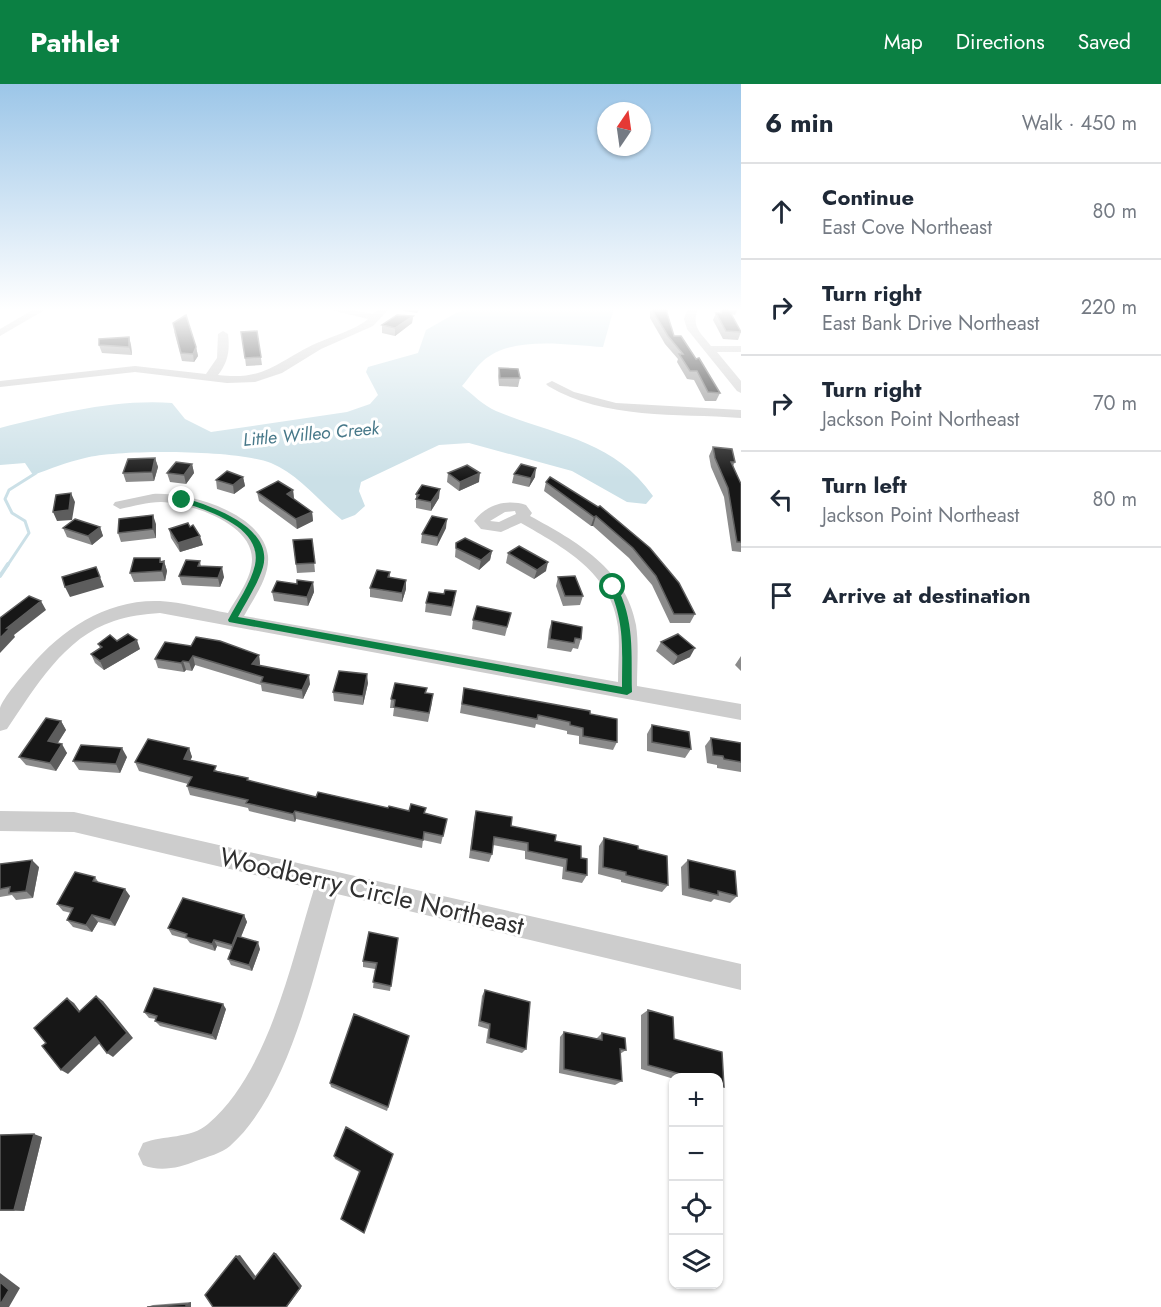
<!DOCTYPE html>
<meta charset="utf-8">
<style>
:root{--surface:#fff;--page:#f6f6f7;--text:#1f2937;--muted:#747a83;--line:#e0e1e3;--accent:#0b8043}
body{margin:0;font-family:Jost,sans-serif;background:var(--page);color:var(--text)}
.controls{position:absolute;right:18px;bottom:18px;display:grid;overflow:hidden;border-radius:12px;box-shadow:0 2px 4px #0004}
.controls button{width:54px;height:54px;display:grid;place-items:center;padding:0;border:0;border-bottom:2px solid var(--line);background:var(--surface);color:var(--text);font:30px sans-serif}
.compass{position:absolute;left:597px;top:18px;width:54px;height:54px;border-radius:50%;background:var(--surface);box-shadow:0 2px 4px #0004;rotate:13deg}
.stop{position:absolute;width:18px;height:18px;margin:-14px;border:4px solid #0b8043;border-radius:50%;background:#fff}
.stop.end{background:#0b8043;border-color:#fff;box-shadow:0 2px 6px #0008}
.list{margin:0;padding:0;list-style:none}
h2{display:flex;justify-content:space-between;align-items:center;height:78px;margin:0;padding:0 24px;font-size:26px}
h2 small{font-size:20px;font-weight:400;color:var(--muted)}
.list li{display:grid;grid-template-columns:39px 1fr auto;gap:18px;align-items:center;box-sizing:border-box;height:96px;padding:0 24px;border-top:2px solid var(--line)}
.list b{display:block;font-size:22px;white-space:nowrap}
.list p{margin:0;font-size:20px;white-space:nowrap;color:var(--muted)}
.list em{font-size:20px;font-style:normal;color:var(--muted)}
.icon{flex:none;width:33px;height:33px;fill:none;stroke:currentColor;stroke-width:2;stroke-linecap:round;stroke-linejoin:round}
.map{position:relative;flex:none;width:741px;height:1223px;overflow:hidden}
header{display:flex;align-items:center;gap:36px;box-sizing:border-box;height:84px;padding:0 30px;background:var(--accent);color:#fff}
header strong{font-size:28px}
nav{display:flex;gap:33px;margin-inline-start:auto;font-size:21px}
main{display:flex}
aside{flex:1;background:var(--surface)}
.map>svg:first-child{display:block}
</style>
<header>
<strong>Pathlet</strong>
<nav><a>Map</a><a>Directions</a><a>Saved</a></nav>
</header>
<main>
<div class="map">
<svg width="741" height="1223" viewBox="0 0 741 1223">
<rect width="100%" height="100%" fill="#fff"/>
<!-- water -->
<path fill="#cbe0e7" d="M472,224H614L603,263C568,261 511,251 483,277C475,284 469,294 462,302C472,310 484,322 496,327C555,352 613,355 653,412L646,420L627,418L572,387L469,359L439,361L361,398L359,407L365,422L355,431L342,436C320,418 298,390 271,379C238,366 121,365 85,374C67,378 50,385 33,391L25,379L0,381V344C56,330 114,315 172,319L185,335L211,348L347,328L370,320L378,311L366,288L368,283L418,269L426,246L456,229Z"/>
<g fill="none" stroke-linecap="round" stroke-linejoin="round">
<!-- stream-far1 -->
<path stroke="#cbe0e7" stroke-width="3" d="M7,482L29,449L25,437L12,429L5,415L9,406L36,389"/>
<!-- stream -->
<path stroke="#cbe0e7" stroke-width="4" d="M0,492L8,480"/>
<!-- minor -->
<path fill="#cdcdcd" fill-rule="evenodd" d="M36,224H48L0,252V245Z
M323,224H341L373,230L380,224H390L373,242L321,265L282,289L255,298L227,299L135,288L0,303V297L135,282L206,290L217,274L218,250L223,247L228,250C230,267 228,278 218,291C267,297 277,277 317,259C333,252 355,246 368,235Z
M688,224H698C691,243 700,248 711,262H741V268H717L741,297V309L737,307L687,245L684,235Z
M552,297L574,308L616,319L741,326V334C676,329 606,336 548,302L546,300Z
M153,410C189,408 263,429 268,472C270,493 253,515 244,532L618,598C618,580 620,561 618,543C612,489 563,463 521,439L501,448L481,445L474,437C487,420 507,415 526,421L532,429L530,432C576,457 626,485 636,541C639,561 637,582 637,602L741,620V636L160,529C144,530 129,532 114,537C64,553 35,604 7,645L0,647C0,640 0,631 0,624C3,614 22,592 30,583C62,545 107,515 160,517C182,518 206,525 228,529C237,513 252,494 252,475C252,439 190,419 161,418C147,418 134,422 120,425L113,421L115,418ZM515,427L516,430L499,438L490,437L505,428Z
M0,727L74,728L741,880V906L337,810C315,886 290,1009 230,1062C222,1069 207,1073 196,1077C180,1084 159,1088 143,1081L138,1070L143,1059C163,1051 191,1055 208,1040C269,988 291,878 314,805L74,748L0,747Z"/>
</g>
<!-- wall -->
<path fill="#8b8b8b" d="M403,224H421L417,229L403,227Z
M650,224H667V229L674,252L720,309L716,317H705L694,296L687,295L677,278L678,275L665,260L650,234Z
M721,224H738L735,231L731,230L741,248L738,256L723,255L713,236L716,229H720Z
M413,232L412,239L395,252L382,249V241Z
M174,247L196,263L198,272L194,278L182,277Z
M257,247L262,281L246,282L245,274Z
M129,253L131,261L132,271L102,269L99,261Z
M499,284L520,294L518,303L499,302L498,292Z
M713,363L735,378L733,382L741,400V468L732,467L724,413L711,383L709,372Z
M155,374L158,383L154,397L126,398L123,389Z
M192,380L194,389L186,400L170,398L167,389Z
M448,389L479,398L459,407L447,398Z
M514,390L535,393L529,403L512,399Z
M243,393L245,402L234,410L217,405L216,396Z
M546,398L598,423L695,530L690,539H670L652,501L629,474L593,442H591L544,407Z
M293,406L294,415L312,428L313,437L297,445L259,417L257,408Z
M416,410L439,414L431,427L416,424Z
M156,440V454L121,458L118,449Z
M100,443L103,452L92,461L67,453L63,444Z
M190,443L203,461L180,468L171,454L169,445Z
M446,444L437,462L421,459L422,450Z
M312,455L315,488L297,489L293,456Z
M456,459L492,467L490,476L479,486L455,473Z
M508,469L546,487L534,495L506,479Z
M160,474L161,478L164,477L167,487L165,497L134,498L130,489Z
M200,477L201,482L224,493L220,503L182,501L179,492Z
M390,488V494L406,505L402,518L370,513V504Z
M558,493L583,512L580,521L563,522L556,502Z
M313,498L314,508L308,522L274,517L272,508L297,500Z
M444,510L455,516L451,532L425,528L426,519Z
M511,529L505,552L472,545L473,536Z
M552,537L581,555L578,565L573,564L571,568L547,564L549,546Z
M117,557L140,565L104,586L95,579L91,570L100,564L98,560Z
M661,558L690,573L673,581L656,567Z
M191,562L259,571L260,580L259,582L310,600L303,615L262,607L261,601L195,581L192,587L186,586L184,588L158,584L155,575Z
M741,572V587L735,581Z
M368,599L363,621L334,617L333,608Z
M427,604L426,609L432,619L428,638L393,632L394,624H390L391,615Z
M464,604L590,630L617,658L613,666L579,660V652L567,650V647L536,640L535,644L460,629Z
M61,637L66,646L58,659L67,669L56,687L26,681L19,673Z
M652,641L691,665L685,674L647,667V650Z
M711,654L741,659V688L717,684V681L707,679L705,662Z
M189,664L192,673L190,676L218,687L248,694L249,697L316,713L425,729L447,735L441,760L423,756L422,764L296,735L295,738L249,727L248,724L190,711L187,702L188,700L139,687L135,678Z
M127,673L120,689L79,686L73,677Z
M476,727L511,742L555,757L581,774L587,791L582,799L562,795L563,783L525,775V767L493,761L492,770L489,778L469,774L474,735Z
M604,754L668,801L662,808L621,798V796L598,790L599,762Z
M688,776L737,812L730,819L714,815L711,818L682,811L681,783Z
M0,780L39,783L33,814L16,816L12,811L0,813Z
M95,793L99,799L130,812L115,842L98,838L92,848L73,843L67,836L71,829L63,827L57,820Z
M244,831L247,838L241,853L260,865L252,887L231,881L228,875L231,866L217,862L215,867L190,859L187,855L172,851L168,844Z
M398,854L390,907L373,904L375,885L363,883V877Z
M485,906L526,965L522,969L486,959L488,945L478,942L482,912Z
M226,925L216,956L160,942L155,937L156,935L149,934L144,928Z
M648,926L673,933L674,955L722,968L724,1003L718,1005V993H674V995L641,985V931Z
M564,948L596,955L602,949L626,966L620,970L622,997L615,1001L559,989L560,953Z
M408,957L387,1027L331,1003L330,999Z
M0,1051L42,1053L24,1127H0Z
M393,1070L359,1088L335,1075L334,1072Z
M191,1218V1223H147L153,1221Z"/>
<!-- shaded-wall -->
<path fill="#5d5d5d" d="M413,232L412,239L395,252V244Z
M129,253L131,261L132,271L129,263Z
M196,263L198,272L194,278L193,270Z
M155,374L158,383L154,397L152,388Z
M192,380L194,389L186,400L184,391Z
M536,384L535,393L529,403L531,394Z
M480,389L479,398L459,407L460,398Z
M243,393L245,402L234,410L233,401Z
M440,405L439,414L431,427V418Z
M293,406L294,415L287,410Z
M71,409L75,418L72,436L57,437L53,428Z
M312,428L313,437L297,445L296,435Z
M153,431L156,440V454L153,445Z
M596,432L593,442H591L594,433Z
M447,435L446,444L437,462L438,453Z
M100,443L103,452L92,461L88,452Z
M200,452L203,461L180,468L178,459Z
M492,467L490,476L479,486L481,476Z
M164,477L167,487L165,497L162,487Z
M548,478L546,487L534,495L537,486Z
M96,483L104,503L70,513L65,503Z
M222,483L224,493L220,503L218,494Z
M406,496V505L402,518V509Z
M313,498L314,508L308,522L307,513Z
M41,517L46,526L14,551L15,553L0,569V554L7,544Z
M137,556L140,565L104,586L100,577Z
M695,564L690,573L673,581L678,572Z
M259,571L260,580L254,589L252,580Z
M193,572L195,581L192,587L189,578Z
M183,577L186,586L184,588L181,579Z
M367,590L368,599L363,621V612Z
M309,591L310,600L303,615L302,606Z
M61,637L66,646L53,666L48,657Z
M62,660L67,669L56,687L50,679Z
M122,664L127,673L120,689L116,680Z
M189,664L192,673L187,683L184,675Z
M295,727L296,735L295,738L293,730Z
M32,776L39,783L33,814L26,807Z
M125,805L130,812L115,842L110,836Z
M92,831L98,838L92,848L86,841Z
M244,831L247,838L235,867L232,861Z
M214,856L217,862L215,867L212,860Z
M258,858L260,865L252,887L249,881Z
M96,912L103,917L133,954L113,973L107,969Z
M67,914L74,919L85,934L79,928Z
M223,920L226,925L216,956L212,951Z
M95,953L101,958L68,990L61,986Z
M34,1050L42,1053L24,1127L14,1126Z
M274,1169H276L302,1202L287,1223H286Z
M240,1171L257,1194L254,1195L236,1172Z
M0,1189L20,1204L9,1223H0Z
M191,1218V1223H186V1220Z"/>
<!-- building -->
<path fill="#171717" stroke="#5d5d5d" stroke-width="1.5" d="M652,224H667V229L674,252H681L696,275L699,274L720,309L708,308L697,287H690L679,270H683L668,252L652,226Z
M722,224H728L741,248L726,247L716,229H721Z
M186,231L196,263L193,270L181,269L173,239Z
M397,231L413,232L395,244L382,241Z
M257,247L261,273L245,274L241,248Z
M129,253V263L99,261V255Z
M499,284L518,285L520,294H500Z
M713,363L732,365L735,378H731L741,400V458H737L728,404L715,374Z
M155,374L152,388L123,389L128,375Z
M176,378L192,380L184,391L167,389Z
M521,380L536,384L531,394L514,390Z
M467,381L480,389L460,398L448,389Z
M227,387L243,393L233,401L216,396Z
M550,393L598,423L600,422L650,464L679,499L695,530H674L656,492L633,464L596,432L594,433L546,398Z
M278,397L293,406L287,410L312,428L296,435L257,408Z
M422,401L440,405L431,418L416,415L419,411L416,410Z
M71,409L69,426L53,428L56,411Z
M153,431V445L118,449L119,435Z
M432,432L447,435L438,453L422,450Z
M75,435L100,443L88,452L63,444Z
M188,439L190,443L193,441L200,452L178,459L169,445Z
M465,454L492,467L481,476L456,464V459Z
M312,455L315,479L296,480L293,456Z
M519,462L548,478L537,486L508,469Z
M134,474H160V478L164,477L162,487L130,489Z
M186,476L200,477L198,482L222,483L218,494L179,492Z
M96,483L100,493L65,503L62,493Z
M377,486L390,488L388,493L406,496L402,509L370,504Z
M575,492L583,512H565L558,493Z
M297,496L313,498L307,513L272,508L277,497L297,500Z
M445,506L456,507L452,523L426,519L429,508L444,510Z
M29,512L41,517L7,544H10L0,554V534Z
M477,522L511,529L507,543L473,536Z
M552,537L582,543L581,555L575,554L574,559L550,555Z
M128,550L137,556L100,577L91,570L102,563L98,560L110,551L117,557Z
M678,550L695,564L678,572L661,558Z
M196,553L220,557L259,571L252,580L309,591L302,606L261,598L263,593L193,572L189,578L183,577L181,579L155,575L165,558L191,562Z
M339,587L367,590L363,612L333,608Z
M395,599L427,604L425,609L433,610L429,629L394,623L395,616L391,615Z
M464,604L590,627V630L617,635V658L583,652V644L570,641V638L538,631L537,635L462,620Z
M46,634L61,637L48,657L62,660L50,679L19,673Z
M652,641L689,648L691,665L652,658Z
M711,654L741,659V678L724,675L723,672L713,671Z
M148,655L189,664L184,675L216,682L214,687L248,694L247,696L316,713L318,708L388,724L389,722L409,727L411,720L426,724L424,729L447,735L443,752L424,748L423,756L295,727L293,730L246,719L248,716L187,702L192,693L135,678Z
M81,661L122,664L116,680L73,677Z
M476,727L512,733L511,742L556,751L555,757L581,762V774L587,775V791L566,787L567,775L528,767V759L494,753L492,770L471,766Z
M604,754L638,762V765L667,772L668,801L626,791V788L603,783Z
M32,776L26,807L9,809L10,803L0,805V780Z
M688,776L735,787L737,812L718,807V811L689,804Z
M75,788L95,793L93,797L125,805L110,836L92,831L86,841L67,836L73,824L57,820Z
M183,814L244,831L232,861L214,856L212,860L186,853L187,850L168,844Z
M369,848L398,854L391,902L373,898L377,879L363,877Z
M237,852L258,858L249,881L228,875Z
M154,904L223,920L212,951L155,937L157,932L144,928Z
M485,906L530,918L526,965L489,954L490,940L480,937Z
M96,912L127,949L107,969L95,953L61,986L42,962L46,959L34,944L67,914L79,928Z
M648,926L673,933L674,955L722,968L724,1003L718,1001V993H691L648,981Z
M354,930L409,952L388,1023L330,999Z
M564,948L602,956V949L625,954L626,966L620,965L622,997L564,985Z
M346,1043L393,1070L364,1149L341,1135L360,1087L334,1072Z
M34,1050L14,1126H0V1051Z
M274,1169L300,1204L286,1223H213L205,1211L236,1172L254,1195Z
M0,1198L9,1206L0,1221Z
M186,1220V1223H147Z"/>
<!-- sky -->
<linearGradient id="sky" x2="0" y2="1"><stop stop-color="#9cc6e8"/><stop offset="0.57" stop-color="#fff"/><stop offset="1" stop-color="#fff" stop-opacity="0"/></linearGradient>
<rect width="741" height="395" fill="url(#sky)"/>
<!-- route -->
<path fill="#0b8043" d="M182,413C211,422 274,443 263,483C258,500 246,518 238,533L622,603C622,563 625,541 609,503L616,501C635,536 631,569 632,608L627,611L229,538L228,536C237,519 251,499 255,481C263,442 207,427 180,417Z"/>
<g text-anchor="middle" stroke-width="6" stroke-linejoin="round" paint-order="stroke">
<!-- far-water labels -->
<g font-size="18" font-style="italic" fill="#477889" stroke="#fff">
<text transform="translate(311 350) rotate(-5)" y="6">Little Willeo Creek</text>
</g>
<!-- near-street labels -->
<g font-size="26" fill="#303030" stroke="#fff">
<text transform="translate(372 807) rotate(13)" y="9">Woodberry Circle Northeast</text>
</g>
</g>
</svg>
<div class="controls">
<button>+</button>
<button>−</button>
<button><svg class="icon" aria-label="locate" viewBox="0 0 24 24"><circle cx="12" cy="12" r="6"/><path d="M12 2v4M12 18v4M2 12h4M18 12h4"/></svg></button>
<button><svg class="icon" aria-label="layers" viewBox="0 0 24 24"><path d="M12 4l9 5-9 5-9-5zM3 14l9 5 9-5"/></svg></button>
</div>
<svg class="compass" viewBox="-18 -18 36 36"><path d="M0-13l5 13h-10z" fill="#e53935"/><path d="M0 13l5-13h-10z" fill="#747a83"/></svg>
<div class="stop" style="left:613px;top:503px"></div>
<div class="stop end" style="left:182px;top:416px"></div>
</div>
<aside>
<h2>6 min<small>Walk · 450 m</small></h2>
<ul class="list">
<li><svg class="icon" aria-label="ahead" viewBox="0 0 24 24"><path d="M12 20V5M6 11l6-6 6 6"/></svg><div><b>Continue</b><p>East Cove Northeast</p></div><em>80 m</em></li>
<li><svg class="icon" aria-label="right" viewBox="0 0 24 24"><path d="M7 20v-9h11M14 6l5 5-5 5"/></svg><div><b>Turn right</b><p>East Bank Drive Northeast</p></div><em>220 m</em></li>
<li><svg class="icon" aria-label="right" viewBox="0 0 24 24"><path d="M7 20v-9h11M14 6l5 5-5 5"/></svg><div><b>Turn right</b><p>Jackson Point Northeast</p></div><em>70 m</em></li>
<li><svg class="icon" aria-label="left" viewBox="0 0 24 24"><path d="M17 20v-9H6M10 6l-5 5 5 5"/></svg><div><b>Turn left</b><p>Jackson Point Northeast</p></div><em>80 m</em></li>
<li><svg class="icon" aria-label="arrive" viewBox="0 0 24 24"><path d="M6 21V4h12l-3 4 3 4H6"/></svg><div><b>Arrive at destination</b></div></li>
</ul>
</aside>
</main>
